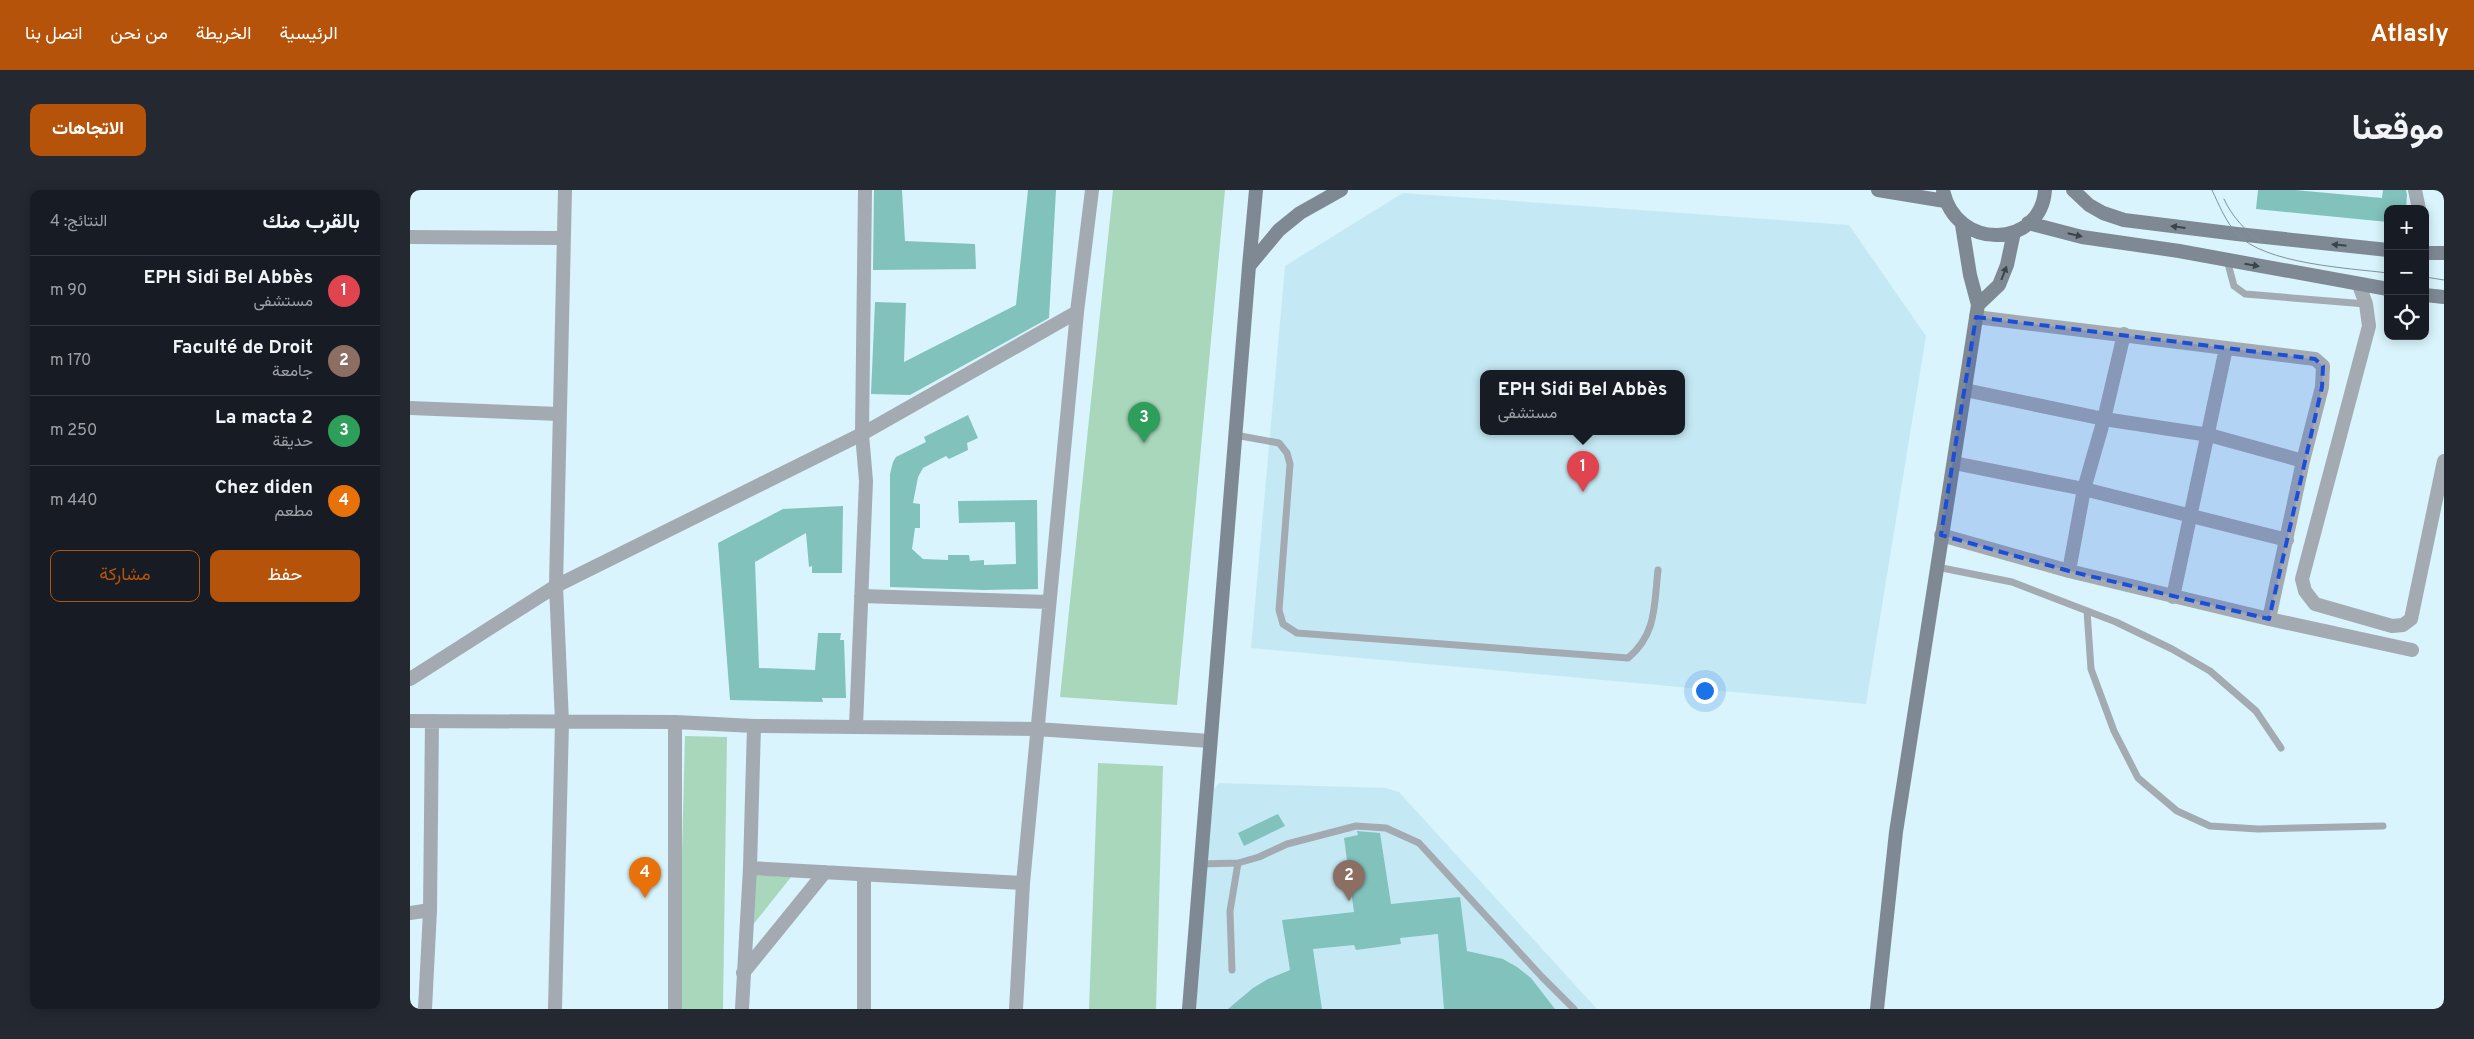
<!DOCTYPE html>
<html lang="ar">
<meta charset="utf-8">
<style>
:root{--surface:#171b24;--page:#242831;--text:#f1f3f6;--muted:#9ea1a6;--line:#363941;--accent:#b45309}
body{margin:0;font-family:Overpass,Vazirmatn,sans-serif;background:var(--page);color:var(--text);direction:rtl}
.controls{position:absolute;right:15px;top:15px;display:grid;overflow:hidden;border-radius:10px;box-shadow:0 2px 12px #0003}
.controls button{width:45px;height:45px;display:grid;place-items:center;padding:0;border:0;border-bottom:1px solid var(--line);background:var(--surface);color:var(--text);font:25px sans-serif}
.you{position:absolute;left:1294px;top:500px;width:18px;height:18px;margin:-12px;border:4px solid #fff;border-radius:50%;background:#1a73e8;box-shadow:0 0 0 8px #1a73e833}
.badge{display:grid;place-items:center;width:32px;height:32px;border-radius:50%;background:var(--accent);color:#fff;font-size:16px;font-weight:700}
.pin{position:absolute;translate:-50% -41px;filter:drop-shadow(0 1px 2px #0008)}
.pin::after{content:'';position:absolute;top:26px;width:18px;height:15px;background:inherit;clip-path:polygon(0 0,100% 0,50% 100%)}
.popup{position:absolute;left:1070px;top:180px;width:205px;height:65px;box-sizing:border-box;display:grid;place-content:center;border-radius:10px;background:var(--surface);filter:drop-shadow(0 1px 4px #0005);font-size:16px;white-space:nowrap;color:var(--muted)}
.popup b{font-size:19px;color:var(--text)}
.popup::after{content:'';position:absolute;left:50%;top:100%;margin-left:-10px;border:10px solid transparent;border-top-color:var(--surface)}
.list{margin:0;padding:0;list-style:none}
h2{display:flex;justify-content:space-between;align-items:center;height:65px;margin:0;padding:0 20px;font-size:21px}
h2 small{font-size:16px;font-weight:400;color:var(--muted)}
.list li{display:grid;grid-template-columns:32px 1fr auto;gap:15px;align-items:center;box-sizing:border-box;height:70px;padding:0 20px;border-top:1px solid var(--line)}
.list b{display:block;font-size:19px;white-space:nowrap}
.list p{margin:0;font-size:16px;white-space:nowrap;color:var(--muted)}
.list em{font-size:16px;font-style:normal;color:var(--muted)}
.actions{display:flex;gap:10px;padding:15px 20px}
.actions a{flex:1;padding:11px 0;border:1px solid var(--accent);border-radius:10px;text-align:center;font-size:18px;color:var(--accent)}
.actions .main{background:var(--accent);color:#fff}
.icon{flex:none;width:28px;height:28px;fill:none;stroke:currentColor;stroke-width:2;stroke-linecap:round;stroke-linejoin:round}
.map{position:relative;flex:none;width:2034px;height:819px;overflow:hidden;direction:ltr;border-radius:10px}
header{display:flex;align-items:center;gap:30px;box-sizing:border-box;height:70px;padding:0 25px;background:var(--accent);color:#fff}
header strong{font-size:24px}
nav{display:flex;gap:28px;margin-inline-start:auto;font-size:18px}
.intro{display:flex;align-items:center;justify-content:space-between;box-sizing:border-box;height:120px;padding:0 30px}
h1{margin:0;font-size:35px}
.button{padding:12px 22px;border-radius:10px;background:var(--accent);color:#fff;font-size:18px;font-weight:700}
main{display:flex;gap:30px;padding:0 30px}
aside{flex:1;background:var(--surface);border-radius:10px;box-shadow:0 2px 12px #0003}
.map>svg:first-child{display:block}
</style>
<header>
<strong>Atlasly</strong>
<nav><a>الرئيسية</a><a>الخريطة</a><a>من نحن</a><a>اتصل بنا</a></nav>
</header>
<div class="intro"><h1>موقعنا</h1><a class="button">الاتجاهات</a></div>
<main>
<div class="map">
<svg width="2034" height="819" viewBox="0 0 2034 819">
<rect width="100%" height="100%" fill="#d9f4fc"/>
<!-- built -->
<path fill="#c5e9f4" fill-rule="evenodd" d="M993,3L1439,35L1516,146L1456,514L841,458L875,76ZM1074,183H1272V241H1074Z
M809,593L976,598L989,602L1187,819H781L800,603Z"/>
<!-- green -->
<path fill="#a9d7bc" d="M703,0H815L767,515L650,507Z
M275,546L317,547L313,819H268Z
M688,573L753,576L746,819H679Z
M342,685L381,687L342,736Z"/>
<!-- building -->
<path fill="#81c2bd" d="M464,0H492L495,51L565,54L566,79L463,80Z
M618,0H646L639,128L500,205L461,204L465,112L496,113L494,172L606,115Z
M1848,0H1885L1972,8L1973,0H1996L1997,5L1996,19H1978V32L1846,19Z
M558,225L568,248L557,253L558,260L539,269L536,266L513,278L508,287L503,313L510,314V338H505L502,359L513,369L538,370V365H559L560,371L574,370V375L606,374L605,332L549,333L548,311L627,310L628,399L574,400L480,397V284L483,272L486,267L516,252L514,247Z
M433,316L432,383H402V376L399,377L396,343L345,372L349,478L405,480L408,443H431L430,450H434L436,508H412L413,512L320,510L308,353L373,319Z
M868,624L875,636L834,656L828,643Z
M947,641L970,643L981,714L1050,707L1057,761L1093,769L1107,777L1121,788L1145,819H1034L1028,744L990,748L991,754L946,760L944,755L903,759L912,819H818L843,798L858,789L880,780L872,730L944,722L934,648L948,645Z"/>
<g fill="none" stroke-linecap="round" stroke-linejoin="round">
<!-- service -->
<path stroke="#a3aab2" stroke-width="7" d="M1817,70L1824,96L1835,104L1956,114
M825,245L869,253L877,263L880,274L869,420L873,434L887,443L1218,468C1247,444 1244,415 1248,380
M1527,377L1602,392L1706,432L1762,459L1800,481L1846,521L1871,558
M1677,421L1681,479L1704,541L1728,588L1767,621L1800,636L1848,639L1973,636
M790,674L828,673L849,667L877,654L946,636L976,638L1009,653L1132,787L1164,819
M822,780L820,721L828,673"/>
<!-- minor -->
<path stroke="#a3aab2" stroke-width="14" d="M2005,0L2009,19
M0,47L153,48
M1949,95L1956,114L1959,136L1892,389L1895,401L1905,414L1982,436L1993,435L2001,429L2034,271
M1555,200L1694,229L1714,144
M0,218L150,224
M452,244L667,122L682,0
M452,244L455,0
M1544,273L1674,299L1877,350
M1531,345L1659,381L1859,429L1893,271L1912,197L1913,176L1905,169L1566,127
M1659,381L1674,299L1694,229L1799,245L1893,271
M451,406L639,412
M1763,407L1816,158
M1859,429L2002,460
M0,489L146,396L452,244L456,291L446,536
M0,531L265,532L344,536L627,539L800,551
M265,532V819
M340,678L613,693
M0,723L20,720
M333,783L415,682
M15,819L20,720L22,531
M145,819L152,532L146,396L155,0
M332,819L340,678L344,536
M454,819V685
M606,819L613,693L667,122"/>
<!-- secondary -->
<path stroke="#7e8994" stroke-width="14" d="M1468,0L1535,11
M1533,0C1546,62 1631,58 1635,0
M1663,0L1679,15L1693,23L1714,30L1827,44L1978,60
M1618,33L1672,47L1769,61L1978,99
M2015,63H2034
M839,76L846,0
M2015,105L2034,107
M1568,115L1589,95L1597,75L1604,42
M779,819L839,76L869,40L890,23L931,0
M1467,819L1486,642L1568,115L1560,85L1552,35"/>
<!-- tram -->
<path stroke="#7f9297" stroke-width="1" d="M1802,0C1809,15 1816,32 1827,44C1855,74 1938,78 1978,83
M1814,9C1821,25 1836,42 1851,52
M2015,87L2034,90"/>
</g>
<!-- one-way arrows -->
<defs><path id="oneway-solid" d="M-6-.8H1V-3.2L6.5 0L1 3.2V.8H-6Z" transform="scale(1.25)"/></defs>
<g fill="#3a454a">
<use href="#oneway-solid" transform="translate(1768 37) rotate(-173)"/>
<use href="#oneway-solid" transform="translate(1665 45) rotate(13)"/>
<use href="#oneway-solid" transform="translate(1929 55) rotate(-174)"/>
<use href="#oneway-solid" transform="translate(1842 75) rotate(10)"/>
<use href="#oneway-solid" transform="translate(1594 83) rotate(-69)"/>
</g>
<!-- marked area -->
<path fill="#1d4ed8" fill-opacity="0.2" stroke="#1d4ed8" stroke-width="4" stroke-dasharray="10 6" stroke-linejoin="round" d="M1566,127L1905,169L1913,176L1912,197L1859,429L1659,381L1531,345Z"/>
</svg>
<div class="controls">
<button>+</button>
<button>−</button>
<button><svg class="icon" aria-label="locate" viewBox="0 0 24 24"><circle cx="12" cy="12" r="6"/><path d="M12 2v4M12 18v4M2 12h4M18 12h4"/></svg></button>
</div>
<div class="you"></div>
<div class="pin badge" style="left:1173px;top:302px;background:#e0444e">1</div>
<div class="popup"><b>EPH Sidi Bel Abbès</b>مستشفى</div>
<div class="pin badge" style="left:939px;top:711px;background:#8d6e63">2</div>
<div class="pin badge" style="left:734px;top:253px;background:#2e9e5b">3</div>
<div class="pin badge" style="left:235px;top:708px;background:#e8710a">4</div>
</div>
<aside>
<h2>بالقرب منك<small>النتائج: 4</small></h2>
<ul class="list">
<li><span class="badge" style="background:#e0444e">1</span><div><b>EPH Sidi Bel Abbès</b><p>مستشفى</p></div><em>90 m</em></li>
<li><span class="badge" style="background:#8d6e63">2</span><div><b>Faculté de Droit</b><p>جامعة</p></div><em>170 m</em></li>
<li><span class="badge" style="background:#2e9e5b">3</span><div><b>La macta 2</b><p>حديقة</p></div><em>250 m</em></li>
<li><span class="badge" style="background:#e8710a">4</span><div><b>Chez diden</b><p>مطعم</p></div><em>440 m</em></li>
</ul>
<div class="actions"><a class="main">حفظ</a><a>مشاركة</a></div>
</aside>
</main>
